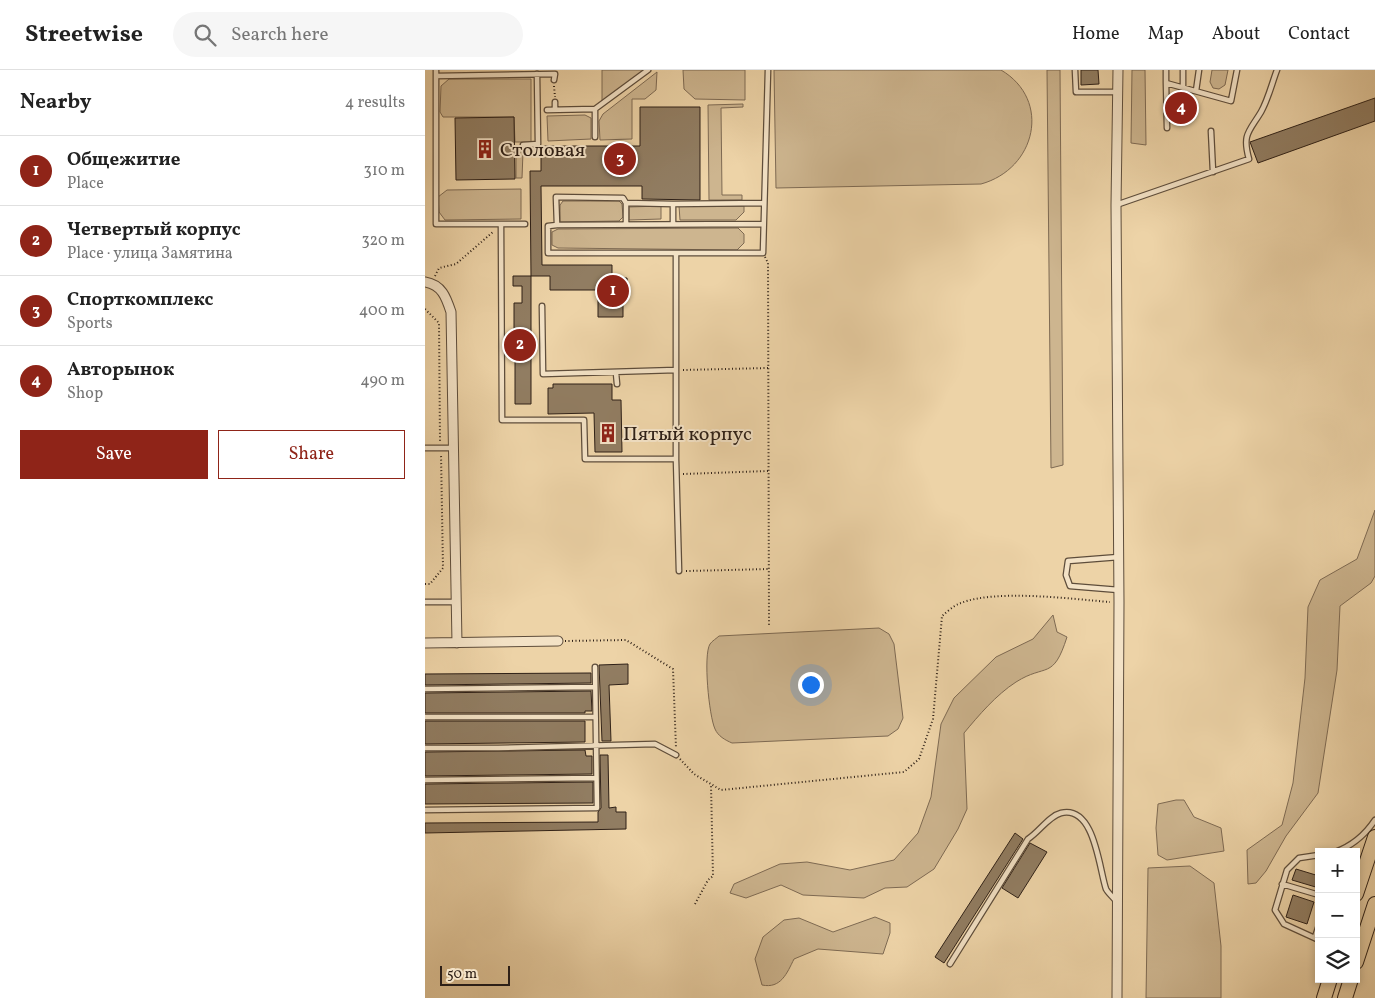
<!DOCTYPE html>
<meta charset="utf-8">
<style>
:root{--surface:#fff;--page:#f6f6f6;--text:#222;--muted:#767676;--line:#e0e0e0;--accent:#8f2418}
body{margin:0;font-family:Vollkorn,serif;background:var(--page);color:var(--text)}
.controls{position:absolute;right:15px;bottom:15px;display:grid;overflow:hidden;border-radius:0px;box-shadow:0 2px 8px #0003}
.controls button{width:45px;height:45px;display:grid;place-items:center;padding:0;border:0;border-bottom:1px solid var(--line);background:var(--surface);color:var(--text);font:25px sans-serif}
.scale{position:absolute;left:15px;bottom:12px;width:70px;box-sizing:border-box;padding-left:5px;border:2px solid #2e2017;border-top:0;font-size:14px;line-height:18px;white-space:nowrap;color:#2e2017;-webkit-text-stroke:4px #f3e2c6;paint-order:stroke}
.you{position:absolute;left:385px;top:614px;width:18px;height:18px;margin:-12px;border:4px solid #fff;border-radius:50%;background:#1a73e8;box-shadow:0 0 0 8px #1a73e833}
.badge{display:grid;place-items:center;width:32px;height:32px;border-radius:50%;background:var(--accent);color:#fff;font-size:16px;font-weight:700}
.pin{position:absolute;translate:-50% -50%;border:2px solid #fff;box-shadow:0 1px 5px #0006}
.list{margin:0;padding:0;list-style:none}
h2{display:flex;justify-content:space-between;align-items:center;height:65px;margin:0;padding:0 20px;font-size:21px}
h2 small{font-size:16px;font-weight:400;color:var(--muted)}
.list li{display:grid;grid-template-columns:32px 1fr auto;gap:15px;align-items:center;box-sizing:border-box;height:70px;padding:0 20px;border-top:1px solid var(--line)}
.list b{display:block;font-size:19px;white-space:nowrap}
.list p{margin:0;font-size:16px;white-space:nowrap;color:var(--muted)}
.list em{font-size:16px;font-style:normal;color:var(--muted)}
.actions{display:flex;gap:10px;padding:15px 20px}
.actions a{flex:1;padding:11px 0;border:1px solid var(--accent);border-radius:0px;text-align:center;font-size:18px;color:var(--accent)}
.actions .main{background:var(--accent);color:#fff}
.icon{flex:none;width:28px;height:28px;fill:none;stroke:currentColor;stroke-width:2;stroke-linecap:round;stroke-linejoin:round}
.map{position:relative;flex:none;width:950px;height:928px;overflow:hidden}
header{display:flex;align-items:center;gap:30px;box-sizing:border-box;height:70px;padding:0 25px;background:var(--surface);border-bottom:1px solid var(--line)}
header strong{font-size:24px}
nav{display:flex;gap:28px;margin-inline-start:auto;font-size:18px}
.search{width:350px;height:45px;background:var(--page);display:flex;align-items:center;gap:12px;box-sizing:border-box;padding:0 18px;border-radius:28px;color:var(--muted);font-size:19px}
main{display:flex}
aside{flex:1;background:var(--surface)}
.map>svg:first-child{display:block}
</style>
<header>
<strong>Streetwise</strong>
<div class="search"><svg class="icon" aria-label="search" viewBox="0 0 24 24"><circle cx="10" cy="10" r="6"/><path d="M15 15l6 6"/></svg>Search here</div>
<nav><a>Home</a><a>Map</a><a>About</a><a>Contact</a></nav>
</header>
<main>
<aside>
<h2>Nearby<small>4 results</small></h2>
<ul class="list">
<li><span class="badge">1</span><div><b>Общежитие</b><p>Place</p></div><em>310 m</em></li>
<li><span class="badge">2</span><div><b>Четвертый корпус</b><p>Place · улица Замятина</p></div><em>320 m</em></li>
<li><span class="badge">3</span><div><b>Спорткомплекс</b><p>Sports</p></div><em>400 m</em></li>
<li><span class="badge">4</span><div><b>Авторынок</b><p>Shop</p></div><em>490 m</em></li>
</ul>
<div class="actions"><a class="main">Save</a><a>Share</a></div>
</aside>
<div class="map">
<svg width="950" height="928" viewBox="0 0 950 928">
<rect width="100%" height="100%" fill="#edd3a7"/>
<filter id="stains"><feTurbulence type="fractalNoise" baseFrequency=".004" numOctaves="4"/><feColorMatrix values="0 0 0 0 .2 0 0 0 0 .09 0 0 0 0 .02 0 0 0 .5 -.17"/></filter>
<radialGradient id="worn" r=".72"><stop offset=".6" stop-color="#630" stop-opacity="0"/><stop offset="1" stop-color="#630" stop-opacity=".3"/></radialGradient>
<!-- green -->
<path fill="#cdb58f" stroke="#7e6a53" d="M177,0H220L177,33Z
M258,0H320V30L270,29L259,19Z
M349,0H576C627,30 611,99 556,114L351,118Z
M622,0H635L638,395L626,398Z
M707,0H720L721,75L706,73Z
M787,0H803L800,15L794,19L788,18L785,12Z
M232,2L231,20L220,29H207V69L175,70L174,51L178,44Z
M24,9H106V72H90L89,47H18L15,42L16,16Z
M318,34V37L296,38L297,125H317V130H284L283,35Z
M160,45L166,48V69L123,71L122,46Z
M91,82H98L97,108H91Z
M96,119V149L20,150L14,142L13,127L22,120Z
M138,131H194L197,134L198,147L194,151L135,152V135Z
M236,136V149L204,150V137Z
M254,136H319V142L311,150H255Z
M313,158L319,164V173L312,180L133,178L127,175V162L133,159Z
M950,440V506L946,513L915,536L912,600L893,723L861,766L841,801L831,813L823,814L822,780L857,755L868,713L880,608L883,537L895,510L932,489Z
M628,545L632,562L642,567C628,611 621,593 591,612C571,625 554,645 539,663L542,739L533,759L509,799L482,817L460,818L439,828L378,825L356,815L321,828L305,823L309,814L355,794L382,792L425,800L469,790L493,763L506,727L516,654L529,628L571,587L608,569Z
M454,558L464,564L469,574L478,648L473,659L463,666L307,673C300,670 293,666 290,659C284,646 278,585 285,574C287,571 292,568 294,566Z
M751,730H759L769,747L796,758L799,781L742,790L733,785L731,758L733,734Z
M765,796L789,813L796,876V928H721L723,798Z
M450,847L465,853V863L458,884L393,879L369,889C362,903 356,919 337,915L330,889L338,867L359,850L374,848L408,862Z"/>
<!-- building -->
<path fill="#917d62" stroke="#2e2017" d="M656,0H673L674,14L656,15Z
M950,28V51L833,93L825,72Z
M215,37H275V130L217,129V116H116L117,195H187V208H202L203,223H198V247H173V220H125V206H106L105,101H116V76H215Z
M89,47L90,109L31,110L30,48Z
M88,206H106V334H90V280H84V269H89V233H97V216H88Z
M128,314H187V330H196L197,382H170L169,343L123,344V318H128Z
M203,594V614L184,615L186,671H177L174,595Z
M166,603V613L0,615V604Z
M166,621L167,641H160V643H0V623Z
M0,651H160V672L0,674Z
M160,680L161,686H167V704L0,706V682Z
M175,685H183L184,738L191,737V742H201V759L0,763V753L173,752V742L176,738Z
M168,712V733L0,734V714Z
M590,763L598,769L519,893L510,887Z
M605,773L622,782L593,828L577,818Z
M871,799L894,806V818L867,810Z
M868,825L889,832L882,854L861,847Z"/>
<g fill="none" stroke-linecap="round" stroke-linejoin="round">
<!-- service casing -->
<g stroke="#5e4d3b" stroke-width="7">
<path id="service" d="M11,0V154H100
M650,0L651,22H692
M741,0V13L806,31L812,0
M11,6L130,4L129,10
M741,13L742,58
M758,17V0
M771,21L774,0
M130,32V39
M170,39V67
M122,40L170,39L223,0
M786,61L788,102
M98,75L113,74L112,4
M201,133L248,134
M691,135L824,89C817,64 824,62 836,42C843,30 847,13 852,0
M76,154L77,350H159L160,389H251
M248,154V134L339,133
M338,154L132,155L123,156V183H338L343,0
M132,155L131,127L198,128L201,133V154
M251,184V389L254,501
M117,236L118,304L251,300
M191,303L192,314
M0,378H28
M694,487L643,491L641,505L645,516L694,520
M0,532H31
M0,619L170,617
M0,647H170
M0,678H73L230,674L251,685
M0,710L171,708
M0,740L172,738L170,597
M910,782C927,776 940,765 950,750
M894,785L874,788L862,800L850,840L859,854L894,870
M857,814L894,825
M890,867L894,855
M525,894L603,769C615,761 624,746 636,743C670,735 674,799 681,819C683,823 688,827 691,831"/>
</g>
<!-- minor casing -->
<g stroke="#5e4d3b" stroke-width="11">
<path id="minor" d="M0,212C17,215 21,227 26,242L32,573
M0,573L133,571
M692,928L694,532L691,135L693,0"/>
</g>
<!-- primary casing -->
<g stroke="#2e2017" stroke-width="16">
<path id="primary" d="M931,824L950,767
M931,892L950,834
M899,928L905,909
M920,928L926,909"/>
</g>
<!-- path -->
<path stroke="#2e2017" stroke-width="2" stroke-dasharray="1 2.5" stroke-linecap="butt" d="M129,16L130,27
M340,187L343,193L344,557
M10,206L14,198L31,194L69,161
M0,239L14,253L15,371
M258,300L343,298
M258,404L343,401
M261,501L344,499
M0,514H5L18,498L16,384
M140,571L201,570L248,599L251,678
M255,689L269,704L296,720L479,702L494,689L508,649L517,546C522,542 529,535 536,533C571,519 646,529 685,532
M270,834L283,810L288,806L286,715"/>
<!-- service -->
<use href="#service" stroke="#f3e2c6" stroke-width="4.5"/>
<!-- minor -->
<use href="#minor" stroke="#f3e2c6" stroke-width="9"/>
<!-- primary -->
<use href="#primary" stroke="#edd3a7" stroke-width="14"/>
</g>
<!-- icons -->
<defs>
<g id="building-bare" transform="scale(1.5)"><path d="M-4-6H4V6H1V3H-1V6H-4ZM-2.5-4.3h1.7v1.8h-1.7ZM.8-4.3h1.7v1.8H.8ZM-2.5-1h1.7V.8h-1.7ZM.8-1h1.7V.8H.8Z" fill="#8f2418" stroke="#f3e2c6" stroke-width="2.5" paint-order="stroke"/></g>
</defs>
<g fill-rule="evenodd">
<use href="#building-bare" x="60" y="79"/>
<use href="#building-bare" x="183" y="363"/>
</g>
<g text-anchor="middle" stroke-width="4" stroke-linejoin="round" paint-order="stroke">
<!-- poi labels -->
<g font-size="20" fill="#2e2017" stroke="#f3e2c6" text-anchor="start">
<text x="75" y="86">Столовая</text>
<text x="198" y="370">Пятый корпус</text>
</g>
</g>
<rect width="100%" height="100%" filter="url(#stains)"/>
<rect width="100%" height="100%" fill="url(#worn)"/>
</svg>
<div class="controls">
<button>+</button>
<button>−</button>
<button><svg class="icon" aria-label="layers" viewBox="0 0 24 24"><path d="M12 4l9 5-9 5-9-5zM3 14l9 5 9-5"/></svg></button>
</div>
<div class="scale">50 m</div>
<div class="you"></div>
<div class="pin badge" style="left:188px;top:221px">1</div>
<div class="pin badge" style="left:95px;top:275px">2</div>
<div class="pin badge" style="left:195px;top:89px">3</div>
<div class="pin badge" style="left:756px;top:38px">4</div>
</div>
</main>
